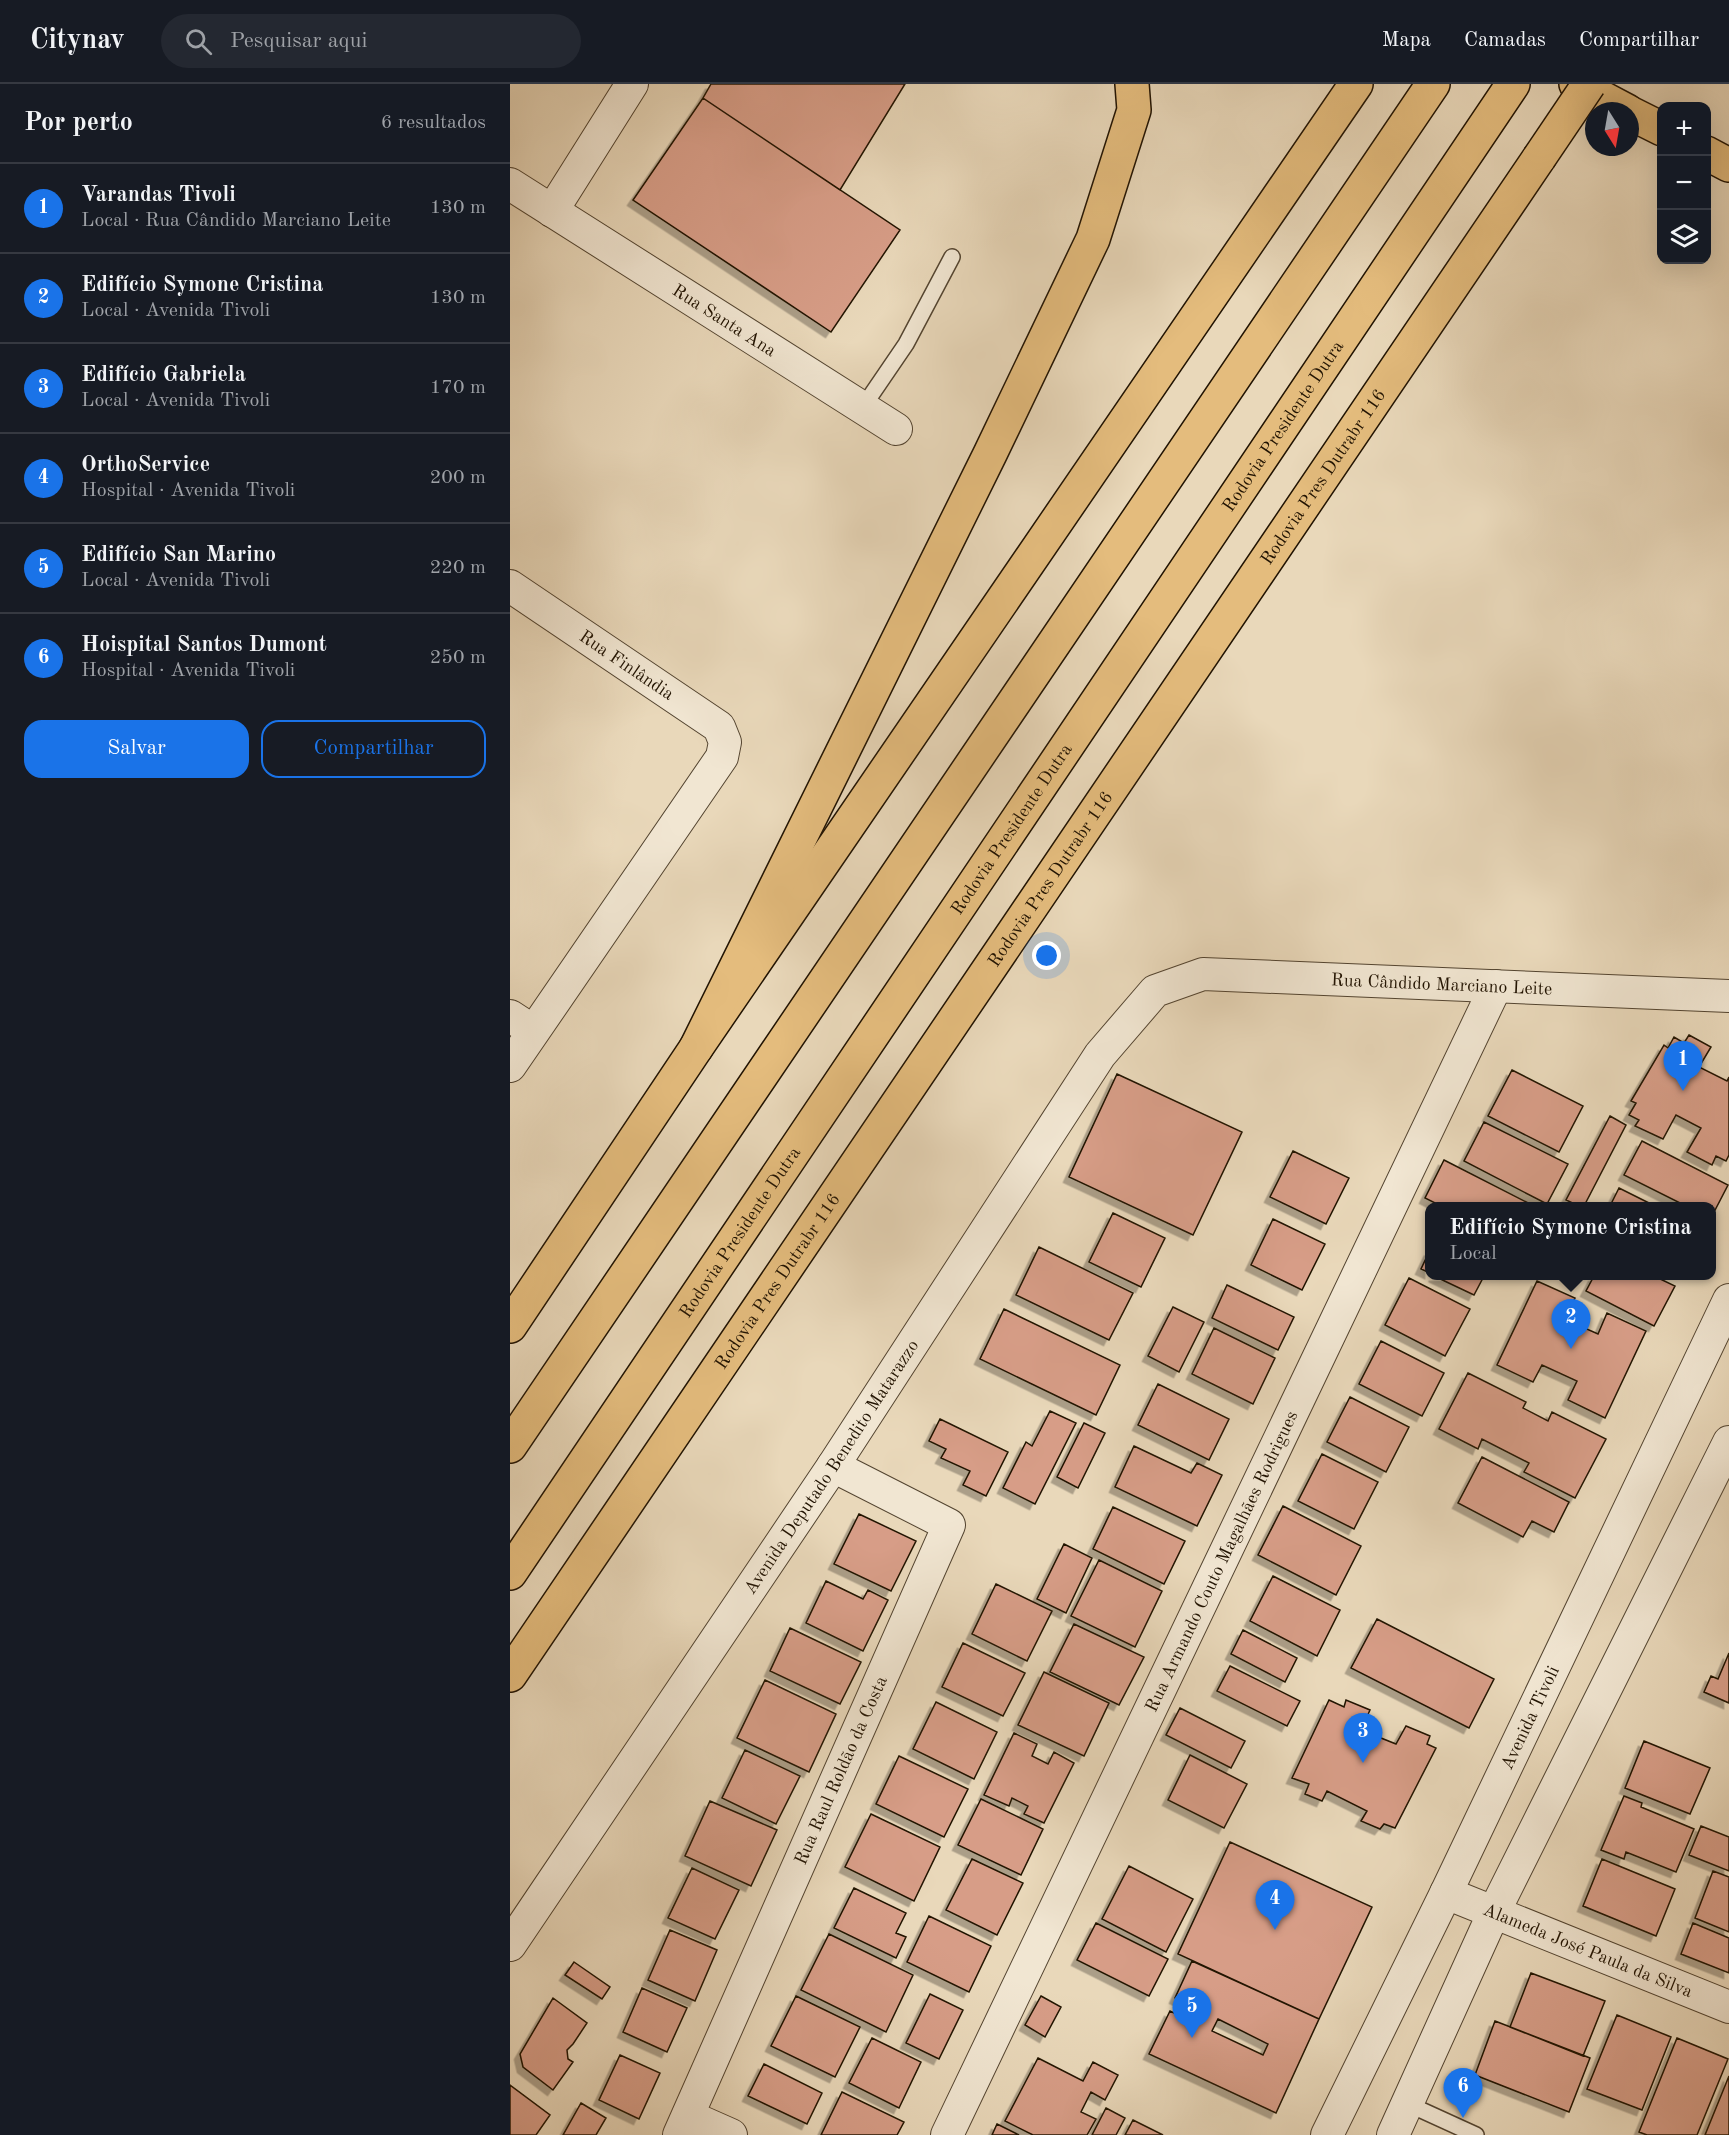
<!DOCTYPE html>
<html lang="pt">
<meta charset="utf-8">
<style>
:root{--surface:#171b24;--page:#242831;--text:#f1f3f6;--muted:#9ea1a6;--line:#363941;--accent:#1a73e8}
body{margin:0;font-family:"Old Standard TT",serif;background:var(--page);color:var(--text)}
.controls{position:absolute;right:18px;top:18px;display:grid;overflow:hidden;border-radius:12px;box-shadow:0 6px 24px #0002}
.controls button{width:54px;height:54px;display:grid;place-items:center;padding:0;border:0;border-bottom:2px solid var(--line);background:var(--surface);color:var(--text);font:30px sans-serif}
.compass{position:absolute;left:1075px;top:18px;width:54px;height:54px;border-radius:50%;background:var(--surface);box-shadow:0 6px 24px #0002;rotate:169deg}
.you{position:absolute;left:537px;top:872px;width:21px;height:21px;margin:-15px;border:4px solid #fff;border-radius:50%;background:#1a73e8;box-shadow:0 0 0 9px #1a73e833}
.badge{display:grid;place-items:center;width:39px;height:39px;border-radius:50%;background:var(--accent);color:#fff;font-size:20px;font-weight:700}
.pin{position:absolute;translate:-50% -50px;filter:drop-shadow(0 2px 3px #0008)}
.pin::after{content:'';position:absolute;top:32px;width:21px;height:18px;background:inherit;clip-path:polygon(0 0,100% 0,50% 100%)}
.popup{position:absolute;left:915px;top:1118px;width:291px;height:78px;box-sizing:border-box;display:grid;place-content:center;border-radius:12px;background:var(--surface);filter:drop-shadow(0 2px 4px #0005);font-size:20px;white-space:nowrap;color:var(--muted)}
.popup b{font-size:22px;color:var(--text)}
.popup::after{content:'';position:absolute;left:50%;top:100%;margin-left:-12px;border:12px solid transparent;border-top-color:var(--surface)}
.list{margin:0;padding:0;list-style:none}
h2{display:flex;justify-content:space-between;align-items:center;height:78px;margin:0;padding:0 24px;font-size:26px}
h2 small{font-size:20px;font-weight:400;color:var(--muted)}
.list li{display:grid;grid-template-columns:39px 1fr auto;gap:18px;align-items:center;box-sizing:border-box;height:90px;padding:0 24px;border-top:2px solid var(--line)}
.list b{display:block;font-size:22px;white-space:nowrap}
.list p{margin:0;font-size:20px;white-space:nowrap;color:var(--muted)}
.list em{font-size:20px;font-style:normal;color:var(--muted)}
.actions{display:flex;gap:12px;padding:18px 24px}
.actions a{flex:1;padding:14px 0;border:2px solid var(--accent);border-radius:18px;text-align:center;font-size:21px;color:var(--accent)}
.actions .main{background:var(--accent);color:#fff}
.icon{flex:none;width:33px;height:33px;fill:none;stroke:currentColor;stroke-width:2;stroke-linecap:round;stroke-linejoin:round}
.map{position:relative;flex:none;width:1219px;height:2051px;overflow:hidden}
header{display:flex;align-items:center;gap:36px;box-sizing:border-box;height:84px;padding:0 30px;background:var(--surface);border-bottom:2px solid var(--line)}
header strong{font-size:28px}
nav{display:flex;gap:33px;margin-inline-start:auto;font-size:21px}
.search{width:420px;height:54px;background:var(--page);display:flex;align-items:center;gap:15px;box-sizing:border-box;padding:0 21px;border-radius:33px;color:var(--muted);font-size:22px}
main{display:flex}
aside{flex:1;background:var(--surface)}
.map>svg:first-child{display:block}
</style>
<header>
<strong>Citynav</strong>
<div class="search"><svg class="icon" aria-label="search" viewBox="0 0 24 24"><circle cx="10" cy="10" r="6"/><path d="M15 15l6 6"/></svg>Pesquisar aqui</div>
<nav><a>Mapa</a><a>Camadas</a><a>Compartilhar</a></nav>
</header>
<main>
<aside>
<h2>Por perto<small>6 resultados</small></h2>
<ul class="list">
<li><span class="badge">1</span><div><b>Varandas Tivoli</b><p>Local · Rua Cândido Marciano Leite</p></div><em>130 m</em></li>
<li><span class="badge">2</span><div><b>Edifício Symone Cristina</b><p>Local · Avenida Tivoli</p></div><em>130 m</em></li>
<li><span class="badge">3</span><div><b>Edifício Gabriela</b><p>Local · Avenida Tivoli</p></div><em>170 m</em></li>
<li><span class="badge">4</span><div><b>OrthoService</b><p>Hospital · Avenida Tivoli</p></div><em>200 m</em></li>
<li><span class="badge">5</span><div><b>Edifício San Marino</b><p>Local · Avenida Tivoli</p></div><em>220 m</em></li>
<li><span class="badge">6</span><div><b>Hoispital Santos Dumont</b><p>Hospital · Avenida Tivoli</p></div><em>250 m</em></li>
</ul>
<div class="actions"><a class="main">Salvar</a><a>Compartilhar</a></div>
</aside>
<div class="map">
<svg width="1219" height="2051" viewBox="0 0 1219 2051">
<defs>
<filter id="shadow"><feDropShadow dx="-5.5" dy="5.5" stdDeviation="0" flood-color="#0004"/></filter>
</defs>
<rect width="100%" height="100%" fill="#e9d8ba"/>
<filter id="stains"><feTurbulence type="fractalNoise" baseFrequency=".00333" numOctaves="4"/><feColorMatrix values="0 0 0 0 .2 0 0 0 0 .09 0 0 0 0 .02 0 0 0 .5 -.17"/></filter>
<radialGradient id="worn" r=".72"><stop offset=".6" stop-color="#630" stop-opacity="0"/><stop offset="1" stop-color="#630" stop-opacity=".3"/></radialGradient>
<!-- building -->
<path fill="#d79d87" stroke="#211302" stroke-width="1.5" fill-rule="evenodd" filter="url(#shadow)" d="M201,0H395L330,106L193,14Z
M193,14L390,146L321,248L123,116Z
M1179,951L1201,963L1189,983L1217,997L1219,993V1071L1216,1077L1206,1072L1202,1081L1177,1068L1191,1044L1166,1031L1153,1055L1125,1042L1129,1036L1119,1031L1126,1019L1121,1017L1154,961L1158,964L1164,953L1174,959Z
M1002,986L1073,1022L1049,1068L978,1032Z
M607,990L732,1048L683,1151L559,1093Z
M1100,1032L1116,1041L1074,1122H1069L1056,1116Z
M974,1038L1058,1080L1037,1120L954,1077Z
M1132,1057L1218,1101L1202,1132V1122H1176L1114,1091Z
M783,1067L839,1094L816,1140L760,1113Z
M934,1076L1024,1122H931L915,1114Z
M1109,1104L1145,1122H1100Z
M603,1129L655,1154L631,1203L579,1178Z
M763,1135L815,1160L792,1206L741,1181Z
M529,1163L623,1209L599,1256L506,1211Z
M920,1166V1189L911,1185Z
M924,1192H974L964,1211Z
M1084,1192H1144L1165,1202L1144,1242L1076,1207Z
M899,1194L960,1225L935,1272L875,1241Z
M1027,1197L1065,1214L1054,1235L1088,1250L1097,1229L1136,1247L1095,1334L1058,1316L1067,1297L1032,1281L1023,1298L987,1281Z
M717,1201L784,1233L768,1266L702,1234Z
M663,1223L694,1238L669,1288L638,1272Z
M494,1225L610,1281L586,1331L470,1275Z
M704,1244L765,1274L743,1320L682,1290Z
M871,1257L934,1289L912,1332L849,1300Z
M958,1289L1016,1318L1013,1324L1038,1337L1042,1328L1096,1355L1065,1414L1014,1388L1019,1379L972,1355L968,1365L929,1345Z
M648,1300L719,1335L699,1376L628,1341Z
M840,1313L899,1343L876,1388L817,1358Z
M540,1327L566,1339L525,1420L493,1404L516,1358L522,1362Z
M430,1335L498,1368L476,1412L453,1401L460,1387L431,1374L436,1365L419,1357Z
M574,1339L595,1349L568,1404L547,1393Z
M624,1362L681,1389L687,1379L712,1391L687,1442L605,1403Z
M812,1370L868,1398L844,1445L788,1417Z
M972,1373L1059,1418L1044,1448L1022,1437L1013,1453L948,1419Z
M773,1422L851,1462L826,1511L748,1471Z
M603,1423L675,1457L654,1500L583,1465Z
M349,1430L406,1457L381,1507L324,1480Z
M554,1460L582,1474L556,1529L527,1515Z
M589,1476L652,1507L625,1563L561,1532Z
M763,1492L830,1526L807,1572L740,1537Z
M316,1497L353,1515L358,1506L378,1516L353,1567L296,1539Z
M486,1500L542,1527L517,1577L462,1550Z
M867,1535L984,1595L959,1644L841,1584Z
M564,1540L634,1573L609,1621L540,1588Z
M280,1544L351,1578L330,1620L260,1587Z
M733,1546L787,1574L775,1598L721,1570Z
M453,1559L515,1589L493,1632L432,1603Z
M1219,1569V1619L1194,1608L1201,1592L1208,1595Z
M720,1582L790,1617L777,1642L707,1607Z
M534,1588L599,1619L574,1672L508,1641Z
M255,1596L326,1630L299,1688L227,1654Z
M819,1616L834,1623L836,1616L860,1626L851,1646L886,1660L896,1642L920,1652L917,1660L926,1664L885,1744L874,1740L870,1745L851,1737L857,1727L817,1707L812,1717L795,1710L799,1700L782,1694Z
M426,1618L487,1648L464,1695L403,1665Z
M670,1624L735,1657L721,1684L656,1651Z
M504,1649L527,1660L522,1672L538,1680L544,1668L564,1679L534,1739L514,1730L518,1722L502,1714L499,1722L474,1711Z
M1134,1657L1200,1684L1180,1730L1115,1704Z
M235,1666L290,1692L266,1740L212,1714Z
M680,1671L737,1700L714,1744L658,1716Z
M389,1672L458,1705L434,1753L366,1720Z
M1114,1712L1132,1719L1131,1723L1184,1745L1166,1788L1116,1768L1114,1775L1091,1766Z
M471,1715L533,1745L511,1791L448,1761Z
M200,1717L267,1746L241,1802L175,1772Z
M361,1730L430,1763L404,1817L335,1783Z
M1191,1742L1219,1753V1787L1179,1771Z
M720,1758L862,1823L809,1935L668,1870Z
M462,1775L513,1799L487,1851L436,1826Z
M1092,1775L1165,1805L1146,1852L1073,1822Z
M619,1782L683,1815L656,1868L592,1835Z
M182,1784L229,1806L205,1855L158,1834Z
M1203,1787L1219,1793V1848L1185,1834Z
M344,1804L396,1829L386,1849L396,1853L386,1874L324,1844Z
M419,1832L481,1862L459,1908L397,1878Z
M586,1839L658,1875L639,1912L567,1876Z
M1183,1839L1219,1854V1889L1171,1870Z
M160,1846L207,1866L185,1917L138,1896Z
M319,1850L403,1891L376,1948L291,1906Z
M682,1877L809,1935L766,2029L639,1970L660,1927L674,1934L680,1921L665,1914ZM708,1935L758,1960L753,1971L702,1947Z
M64,1878L100,1903L92,1915L55,1891Z
M1021,1889L1095,1917L1073,1972L1000,1943Z
M132,1904L177,1924L157,1968L113,1948Z
M420,1910L453,1926L429,1975L396,1959Z
M286,1912L350,1943L325,1993L261,1962Z
M531,1912L551,1923L535,1953L515,1941Z
M43,1914L77,1939L63,1960L57,1966L58,1975L63,1978L43,2006L13,1983L10,1970Z
M1107,1931L1161,1953L1132,2026L1077,2005Z
M985,1937L1080,1974L1059,2028L965,1991Z
M362,1954L411,1978L389,2024L339,1999Z
M1167,1954L1218,1975L1187,2051H1137L1129,2048Z
M110,1971L150,1989L129,2035L89,2016Z
M528,1974L573,1997L583,1978L608,1991L595,2016L581,2008L571,2028L586,2035L577,2051H523L495,2037Z
M254,1980L312,2009L297,2040L238,2012Z
M1219,1992V2051H1195Z
M0,2001L40,2031L26,2051H0Z
M332,2008L394,2038L387,2051H311Z
M71,2019L96,2034L86,2051H53Z
M596,2024L615,2034L606,2051H582Z
M623,2036L653,2051H615Z
M487,2040L509,2051H482Z"/>
<g fill="none" stroke-linecap="round" stroke-linejoin="round">
<!-- lane casing -->
<g stroke="#534430" stroke-width="18">
<path id="lane" d="M353,323L396,260L442,173
M898,2020L966,2051"/>
</g>
<!-- street casing -->
<g stroke="#534430" stroke-width="34">
<g id="street">
<path id="s1" d="M0,100L386,345"/>
<path d="M42,127L122,0"/>
<path id="s2" d="M0,502L209,643L215,658L212,673L0,982"/>
<path d="M0,932L23,947"/>
<path id="s3" d="M936,1809L1219,1923"/>
<path id="s4" d="M0,1861L323,1382L590,971L645,907L693,890L1219,912"/>
<path d="M178,2032L221,2051"/>
<path id="s5" d="M169,2051L439,1441L323,1382"/>
<path id="s6" d="M437,2051L986,902"/>
<path id="s7" d="M817,2051L936,1809L1219,1216"/>
<path d="M883,2051L984,1828L1219,1358"/>
</g>
</g>
<!-- primary casing -->
<g stroke="#211302" stroke-width="36">
<g id="primary">
<path d="M0,1242L186,964L846,0"/>
<path id="s8" d="M0,1591L1029,74"/>
</g>
</g>
<!-- highway casing -->
<g stroke="#211302" stroke-width="36">
<g id="highway">
<path d="M1066,0L1117,27"/>
<path d="M1120,29L1152,45"/>
<path d="M1196,69L1219,81"/>
<path d="M186,964L480,370L583,155L624,26L622,0"/>
<path d="M0,1362L923,0"/>
<path id="s9" d="M0,1489L1003,0"/>
</g>
</g>
<!-- lane -->
<use href="#lane" stroke="#f1e6d2" stroke-width="15"/>
<!-- street -->
<use href="#street" stroke="#f1e6d2" stroke-width="32"/>
<!-- primary -->
<use href="#primary" stroke="#e4bc7d" stroke-width="33"/>
<!-- highway -->
<use href="#highway" stroke="#e4bc7d" stroke-width="33"/>
<!-- primary-bridge casing -->
<g stroke="#211302" stroke-width="36" stroke-linecap="butt">
<path id="primary-bridge" d="M1029,74L1079,0"/>
</g>
<!-- primary-bridge -->
<use href="#primary-bridge" stroke="#e4bc7d" stroke-width="33"/>
</g>
<g text-anchor="middle" stroke-width="4.5" stroke-linejoin="round" paint-order="stroke">
<!-- street labels -->
<g font-size="18" fill="#211302" stroke="#f1e6d2">
<text dy="6" stroke="none"><textPath href="#s1" startOffset="254">Rua Santa Ana</textPath></text>
<text dy="6" stroke="none"><textPath href="#s9" startOffset="1383">Rodovia Presidente Dutra</textPath></text>
<text dy="6" stroke="none"><textPath href="#s8" startOffset="1448">Rodovia Pres Dutrabr 116</textPath></text>
<text dy="6" stroke="none"><textPath href="#s2" startOffset="141">Rua Finlândia</textPath></text>
<text dy="6" stroke="none"><textPath href="#s9" startOffset="897">Rodovia Presidente Dutra</textPath></text>
<text dy="6" stroke="none"><textPath href="#s8" startOffset="962">Rodovia Pres Dutrabr 116</textPath></text>
<text dy="6" stroke="none"><textPath href="#s4" startOffset="1442">Rua Cândido Marciano Leite</textPath></text>
<text dy="6" stroke="none"><textPath href="#s9" startOffset="411">Rodovia Presidente Dutra</textPath></text>
<text dy="6" stroke="none"><textPath href="#s8" startOffset="476">Rodovia Pres Dutrabr 116</textPath></text>
<text dy="6" stroke="none"><textPath href="#s4" startOffset="576">Avenida Deputado Benedito Matarazzo</textPath></text>
<text dy="6" stroke="none"><textPath href="#s6" startOffset="636">Rua Armando Couto Magalhães Rodrigues</textPath></text>
<text dy="6" stroke="none"><textPath href="#s7" startOffset="464">Avenida Tivoli</textPath></text>
<text dy="6" stroke="none"><textPath href="#s5" startOffset="399">Rua Raul Roldão da Costa</textPath></text>
<text dy="6" stroke="none"><textPath href="#s3" startOffset="153">Alameda José Paula da Silva</textPath></text>
</g>
</g>
<rect width="100%" height="100%" filter="url(#stains)"/>
<rect width="100%" height="100%" fill="url(#worn)"/>
</svg>
<div class="controls">
<button>+</button>
<button>−</button>
<button><svg class="icon" aria-label="layers" viewBox="0 0 24 24"><path d="M12 4l9 5-9 5-9-5zM3 14l9 5 9-5"/></svg></button>
</div>
<svg class="compass" viewBox="-18 -18 36 36"><path d="M0-13l5 13h-10z" fill="#e53935"/><path d="M0 13l5-13h-10z" fill="#9ea1a6"/></svg>
<div class="you"></div>
<div class="pin badge" style="left:1173px;top:1007px">1</div>
<div class="pin badge" style="left:1061px;top:1265px">2</div>
<div class="popup"><b>Edifício Symone Cristina</b>Local</div>
<div class="pin badge" style="left:853px;top:1679px">3</div>
<div class="pin badge" style="left:765px;top:1846px">4</div>
<div class="pin badge" style="left:682px;top:1954px">5</div>
<div class="pin badge" style="left:953px;top:2034px">6</div>
</div>
</main>
